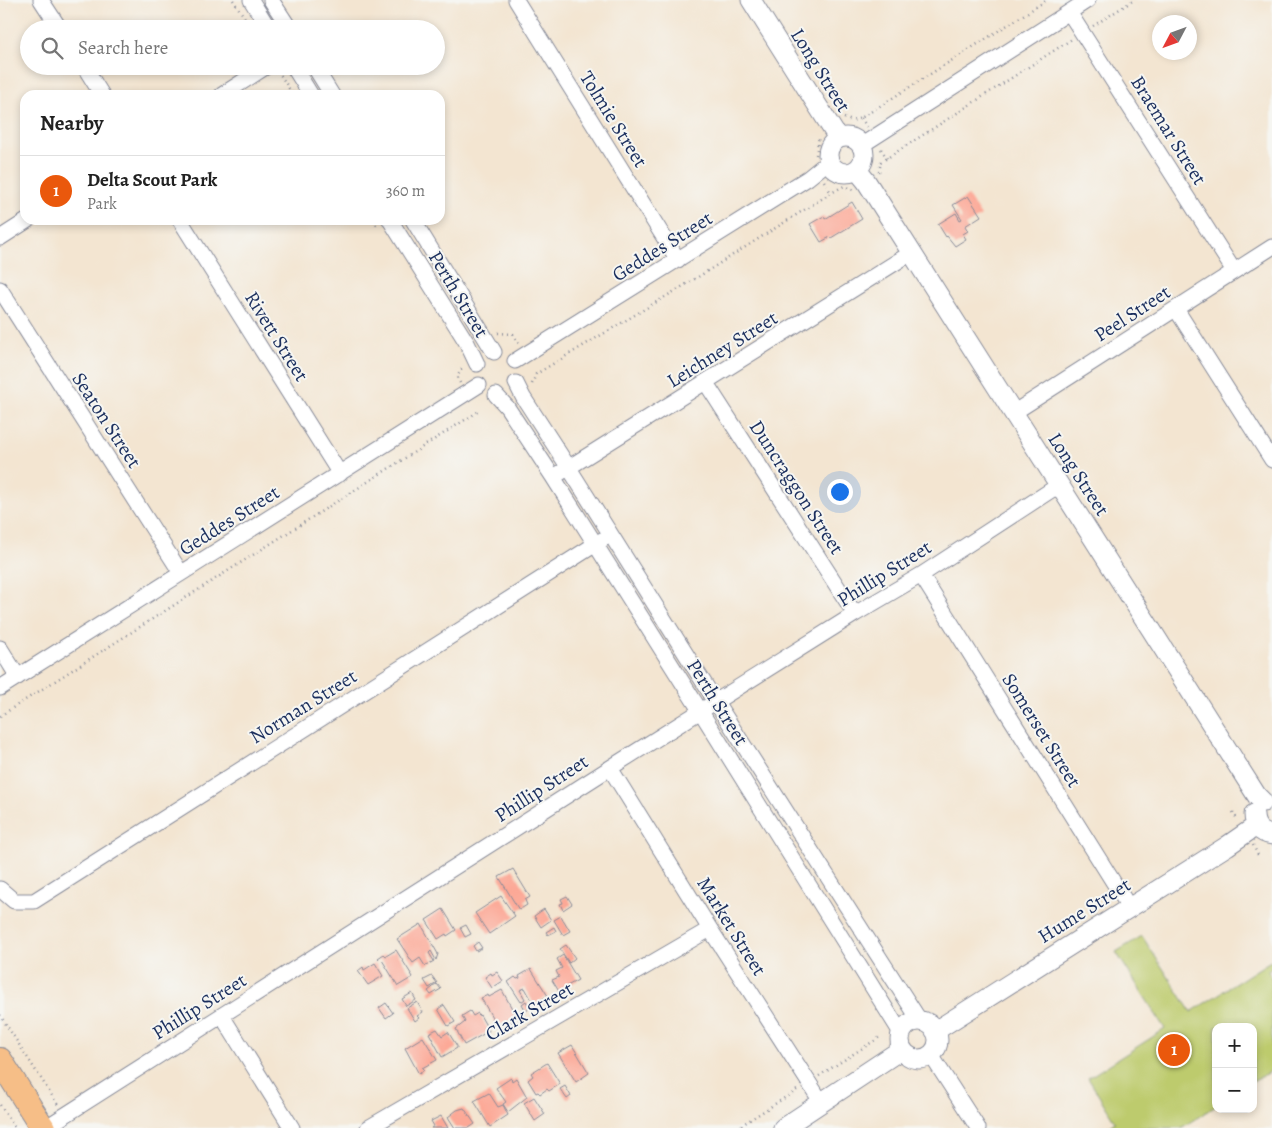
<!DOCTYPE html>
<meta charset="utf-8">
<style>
:root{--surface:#fff;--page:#f2f2f2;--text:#222;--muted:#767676;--line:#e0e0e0;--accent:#ea580c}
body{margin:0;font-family:Alegreya,serif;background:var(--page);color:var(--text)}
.controls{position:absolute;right:15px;bottom:15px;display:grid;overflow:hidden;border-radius:10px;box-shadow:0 2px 8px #0003}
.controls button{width:45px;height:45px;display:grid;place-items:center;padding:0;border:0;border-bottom:1px solid var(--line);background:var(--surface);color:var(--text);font:25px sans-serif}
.compass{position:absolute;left:1152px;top:15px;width:45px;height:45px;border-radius:50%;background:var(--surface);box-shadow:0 2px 8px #0003;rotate:229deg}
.you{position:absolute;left:839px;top:491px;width:18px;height:18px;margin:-12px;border:4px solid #fff;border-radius:50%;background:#1a73e8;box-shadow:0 0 0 8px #1a73e833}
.badge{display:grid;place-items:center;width:32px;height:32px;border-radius:50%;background:var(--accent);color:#fff;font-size:16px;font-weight:700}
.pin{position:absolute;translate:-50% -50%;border:2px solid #fff;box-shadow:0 1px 5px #0006}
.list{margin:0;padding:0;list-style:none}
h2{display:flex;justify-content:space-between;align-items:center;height:65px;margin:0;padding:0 20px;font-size:21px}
h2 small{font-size:16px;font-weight:400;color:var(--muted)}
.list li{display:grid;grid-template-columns:32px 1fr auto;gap:15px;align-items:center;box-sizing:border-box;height:70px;padding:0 20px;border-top:1px solid var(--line)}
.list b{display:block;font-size:19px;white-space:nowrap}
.list p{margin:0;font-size:16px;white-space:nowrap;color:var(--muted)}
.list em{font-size:16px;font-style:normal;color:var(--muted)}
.icon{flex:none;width:28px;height:28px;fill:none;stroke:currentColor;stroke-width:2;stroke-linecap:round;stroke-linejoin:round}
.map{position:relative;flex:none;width:1272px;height:1128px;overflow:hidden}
.search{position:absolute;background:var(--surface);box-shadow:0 2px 8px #0003;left:20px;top:20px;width:425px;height:55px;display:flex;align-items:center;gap:12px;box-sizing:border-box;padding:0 18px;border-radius:28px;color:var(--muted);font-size:19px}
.panel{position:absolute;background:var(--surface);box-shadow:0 2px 8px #0003;left:20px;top:90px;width:425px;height:135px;border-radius:15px}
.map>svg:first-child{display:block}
</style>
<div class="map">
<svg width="1272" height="1128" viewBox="0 0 1272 1128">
<rect width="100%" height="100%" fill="#f6f6f2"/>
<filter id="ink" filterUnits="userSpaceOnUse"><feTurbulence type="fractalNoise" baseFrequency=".02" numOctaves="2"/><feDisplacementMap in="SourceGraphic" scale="10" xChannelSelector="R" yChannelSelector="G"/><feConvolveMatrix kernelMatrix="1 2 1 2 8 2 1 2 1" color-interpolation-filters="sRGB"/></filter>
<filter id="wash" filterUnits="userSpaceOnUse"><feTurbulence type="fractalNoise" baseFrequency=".0096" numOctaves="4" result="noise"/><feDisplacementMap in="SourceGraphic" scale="20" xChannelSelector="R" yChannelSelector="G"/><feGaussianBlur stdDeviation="1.12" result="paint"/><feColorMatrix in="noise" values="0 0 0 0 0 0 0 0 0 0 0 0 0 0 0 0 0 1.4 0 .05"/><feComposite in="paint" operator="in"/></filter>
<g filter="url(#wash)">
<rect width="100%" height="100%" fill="#f3e5d1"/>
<!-- green -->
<path fill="#bdcb6d" stroke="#6c7d66" d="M1142,936L1191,1012L1272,960V968L1268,971L1272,978V1070L1253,1082V1027H1216V1106L1181,1128H1107L1115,1122L1088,1078L1165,1029L1116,952Z"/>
<g id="blocks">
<!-- building -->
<path fill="#fca896" d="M968,196L981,216L965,226L968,231L963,234L966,239L955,246L947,236L946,237L938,224L956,213L960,220L962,219L953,205Z
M852,202L862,219L831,238L830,237L821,242L810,224L824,216L825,219Z
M513,869L530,897L525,900L527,905L519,910L499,877Z
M501,896L515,916L489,934L475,913Z
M567,896L572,904L563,910L560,904L563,903L561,899Z
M443,909L456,930L447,936L446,934L438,939L426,920Z
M544,909L551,920L541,927L534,916Z
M561,916L570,931L563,935L554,920Z
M421,924L438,954L436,960L431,951L429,953L434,961L425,966L420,958L413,963L397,939Z
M466,925L471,934L465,937L460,928Z
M554,927L556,931L548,935L546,932Z
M478,942L482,948L476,951L473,946Z
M566,945L575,958L569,963L560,949Z
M396,950L413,977L398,986L382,960L381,961L378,958L384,954L386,956Z
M563,955L578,980L567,986L568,989L560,993L552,980L559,977L556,971L562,968L557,959Z
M375,963L383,976L368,985L358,971L363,967L364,970Z
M531,969L548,996L534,1004L525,988L520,990L525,999L521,1002L508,982L515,977L517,979L520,978L519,976Z
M497,972L503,981L492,988L485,977L491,973L492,975Z
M432,976L437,983L429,988L424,980Z
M437,984L441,989L431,995L428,991Z
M502,990L516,1016L510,1019L512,1022L504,1026L502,1023L497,1026L481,998L488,995L489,997Z
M412,993L416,1000L406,1006L402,999Z
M526,1001L530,1008L526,1011L522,1004Z
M417,1002L423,1012L417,1016L419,1018L415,1021L407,1008Z
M386,1003L393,1013L386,1018L379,1008Z
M444,1005L455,1022L448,1026L438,1009Z
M470,1011L473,1016L478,1013L479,1016L480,1015L489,1031L464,1045L456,1029L465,1022L462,1016Z
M437,1029L442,1036L448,1032L457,1046V1048L442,1057L429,1033Z
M423,1037L437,1060L422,1068L424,1070L419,1074L405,1048Z
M572,1045L589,1073L576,1082L558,1053Z
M547,1063L560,1084L549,1091L547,1089L540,1094L538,1092L536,1093L528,1080L533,1076L531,1073Z
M511,1078L512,1081L516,1078L527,1097L508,1112L503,1104L506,1102L496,1088Z
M565,1086L571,1096L567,1099L560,1089Z
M489,1093L498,1107L503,1105L508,1115L490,1127L474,1101Z
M534,1097L545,1114L535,1121L524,1103Z
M464,1108L475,1124L469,1128H455L448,1117L457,1110Z
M441,1116L448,1128H431L434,1126L431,1121Z"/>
</g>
</g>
<g filter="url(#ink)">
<use href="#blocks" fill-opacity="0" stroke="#878a98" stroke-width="1"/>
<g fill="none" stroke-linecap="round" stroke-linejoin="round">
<!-- minor casing -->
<g stroke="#878a98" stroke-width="17">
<path id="minor" d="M41,0L60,29
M251,0L269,29
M271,0L290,29
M516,0L678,260
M1069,12L1234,271
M84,66L102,95
M293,66L311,95
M314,66L332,95
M222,95L267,66
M862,145L1088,0
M180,220L340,474
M390,220L467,343L477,364
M413,220L494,352
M0,238L28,220
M0,289L181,573
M1176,309L1272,460
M515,361L808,178L829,161
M516,383L523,397L569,468L716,702L920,1021
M706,383L855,614
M496,395L507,407L553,477L701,712L901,1033
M1013,413L1272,247
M560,473L911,253
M921,575L1129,907
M0,648L18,677
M0,688L479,385
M610,768L710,929L822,1103
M0,889L14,901H34L602,540
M222,1016L292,1128
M931,1055L978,1128
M45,1128L610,768L855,614L921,575L1059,485
M368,1128L710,929"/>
</g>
<!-- tertiary casing -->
<g stroke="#878a98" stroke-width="21">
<path id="tertiary" d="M751,0L838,138
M828 155a18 18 0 1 1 36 0a18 18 0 1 1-36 0Z
M857,170L866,181L1257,796L1263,802
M1254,814C1254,826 1260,833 1272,835
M900 1040a19 19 0 1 1 38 0a19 19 0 1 1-38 0Z
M935,1031L1227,846L1256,826
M783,1128L902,1049"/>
</g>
<!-- trunk casing -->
<g stroke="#878a98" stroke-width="26">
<path id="trunk" d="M0,1060L43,1128"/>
</g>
<!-- path -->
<path stroke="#878a98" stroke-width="2.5" stroke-dasharray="1 4" stroke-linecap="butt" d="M233,0L247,21
M1093,26L1134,0
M278,71L293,95
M844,118L852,121L861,118L1047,0
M861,118L867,127
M881,149L887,158
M816,155L819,136
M879,172L881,162L1072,39
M824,181L831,193
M373,220L378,228
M498,333L513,334L519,344
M460,383L457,377L463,367
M532,384L536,374L690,282L831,193L844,186L853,190
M0,716L479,411
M1233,812L1237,819
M1253,845L1258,855
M0,1015L58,1105
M819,1076L880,1037
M0,1105L15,1128
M737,1128L797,1090"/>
<!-- minor -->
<use href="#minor" stroke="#fff" stroke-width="15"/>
<!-- tertiary -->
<use href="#tertiary" stroke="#fff" stroke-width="19"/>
<!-- trunk -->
<use href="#trunk" stroke="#f6be87" stroke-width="24"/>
</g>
</g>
<g text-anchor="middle" stroke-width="4" stroke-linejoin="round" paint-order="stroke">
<!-- street labels -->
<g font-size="20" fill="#1b2f5e" stroke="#f6f6f2">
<text transform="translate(821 70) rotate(58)" y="7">Long Street</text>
<text transform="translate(614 119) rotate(58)" y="7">Tolmie Street</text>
<text transform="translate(1169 130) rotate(58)" y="7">Braemar Street</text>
<text transform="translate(662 246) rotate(-32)" y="7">Geddes Street</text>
<text transform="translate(459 294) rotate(59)" y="7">Perth Street</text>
<text transform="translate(1132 313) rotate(-33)" y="7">Peel Street</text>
<text transform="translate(277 336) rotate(58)" y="7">Rivett Street</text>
<text transform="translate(722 349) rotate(-32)" y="7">Leichney Street</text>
<text transform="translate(107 420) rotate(57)" y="7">Seaton Street</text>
<text transform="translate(1079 474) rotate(57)" y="7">Long Street</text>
<text transform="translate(797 487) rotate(57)" y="7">Duncraggon Street</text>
<text transform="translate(229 520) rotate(-32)" y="7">Geddes Street</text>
<text transform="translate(884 573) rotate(-32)" y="7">Phillip Street</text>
<text transform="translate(718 702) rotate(58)" y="7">Perth Street</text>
<text transform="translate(303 706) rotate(-32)" y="7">Norman Street</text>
<text transform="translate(1042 730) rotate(58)" y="7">Somerset Street</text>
<text transform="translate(541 788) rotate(-33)" y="7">Phillip Street</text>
<text transform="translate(1084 910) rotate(-32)" y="7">Hume Street</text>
<text transform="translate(732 926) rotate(58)" y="7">Market Street</text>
<text transform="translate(199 1006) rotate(-32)" y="7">Phillip Street</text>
<text transform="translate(529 1011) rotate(-30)" y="7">Clark Street</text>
</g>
</g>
</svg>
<div class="controls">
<button>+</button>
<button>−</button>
</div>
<svg class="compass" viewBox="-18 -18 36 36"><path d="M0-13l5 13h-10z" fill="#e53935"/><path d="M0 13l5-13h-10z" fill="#767676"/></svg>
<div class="you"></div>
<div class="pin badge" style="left:1174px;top:1050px">1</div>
<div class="search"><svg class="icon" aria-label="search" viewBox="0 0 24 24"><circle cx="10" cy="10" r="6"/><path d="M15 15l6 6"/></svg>Search here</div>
<section class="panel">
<h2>Nearby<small></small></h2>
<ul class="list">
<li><span class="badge">1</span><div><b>Delta Scout Park</b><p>Park</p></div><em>360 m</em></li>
</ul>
</section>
</div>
